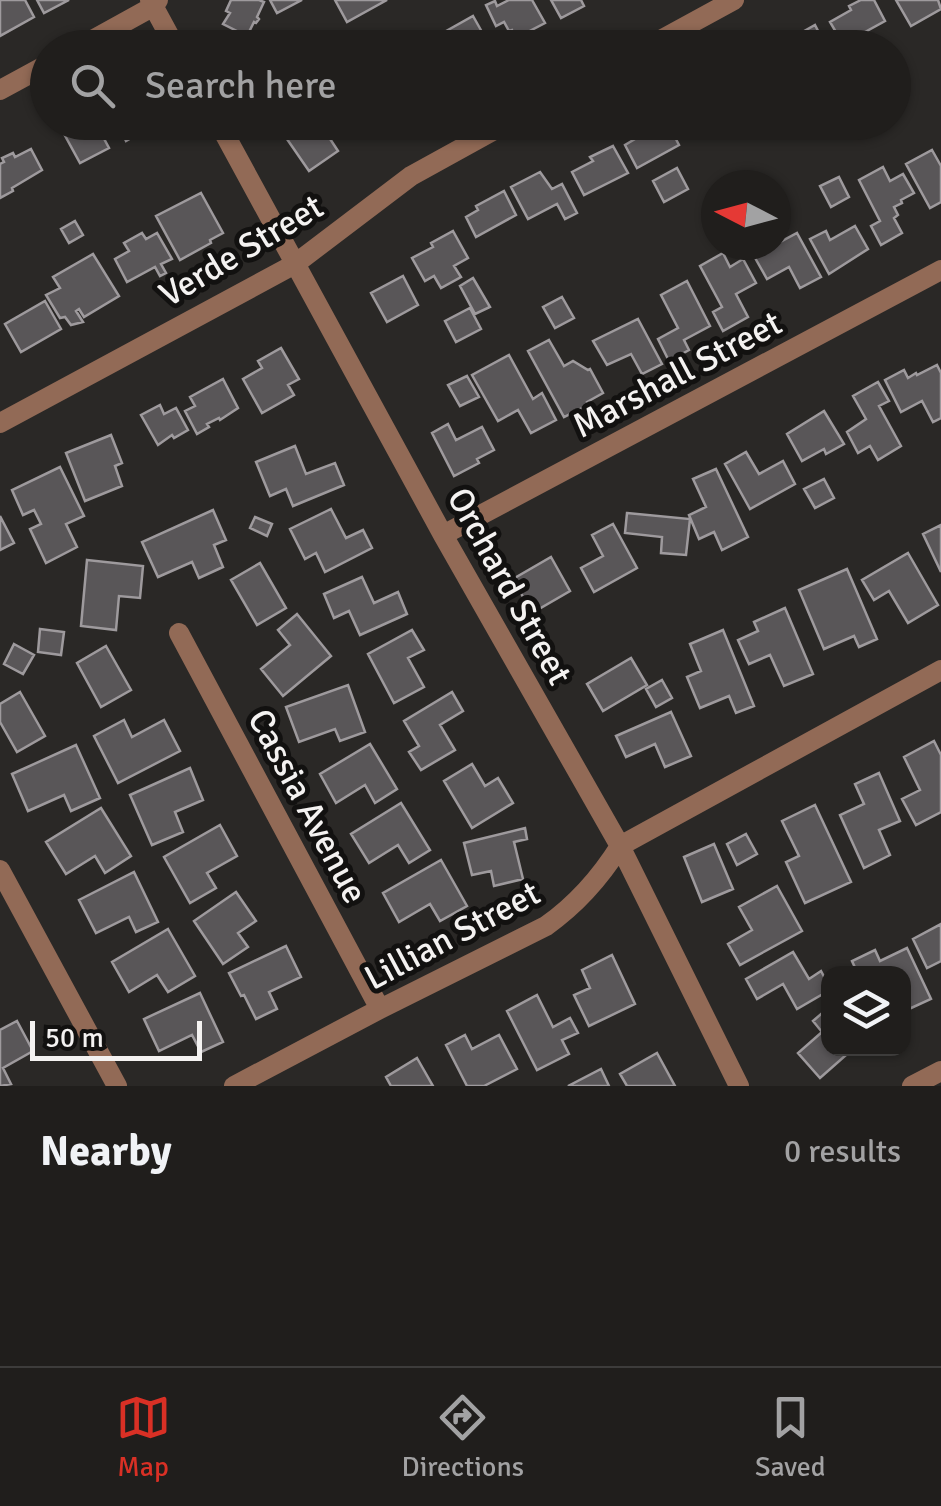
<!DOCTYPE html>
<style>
:root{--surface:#201e1c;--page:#282725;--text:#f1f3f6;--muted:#a2a2a3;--line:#3d3c3b;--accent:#d93025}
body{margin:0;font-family:Signika,sans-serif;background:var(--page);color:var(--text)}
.controls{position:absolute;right:30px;bottom:30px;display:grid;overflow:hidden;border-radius:20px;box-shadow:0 2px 8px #0004}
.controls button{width:90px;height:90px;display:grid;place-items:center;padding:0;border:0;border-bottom:2px solid var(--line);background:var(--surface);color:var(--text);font:50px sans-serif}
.compass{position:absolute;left:701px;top:170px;width:90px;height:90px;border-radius:50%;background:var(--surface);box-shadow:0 2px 8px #0004;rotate:276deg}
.scale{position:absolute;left:30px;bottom:25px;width:172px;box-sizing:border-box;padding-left:10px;border:5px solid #f4f2f1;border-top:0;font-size:28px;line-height:35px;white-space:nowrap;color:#f4f2f1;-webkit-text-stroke:8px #121110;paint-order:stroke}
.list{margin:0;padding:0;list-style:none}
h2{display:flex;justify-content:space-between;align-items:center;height:130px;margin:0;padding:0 40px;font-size:42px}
h2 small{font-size:32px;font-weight:400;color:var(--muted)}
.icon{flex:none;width:55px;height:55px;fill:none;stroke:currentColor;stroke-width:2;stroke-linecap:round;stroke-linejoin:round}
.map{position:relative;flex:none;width:941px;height:1086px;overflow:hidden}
.search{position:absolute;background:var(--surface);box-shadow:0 2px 8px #0004;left:30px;right:30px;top:30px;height:110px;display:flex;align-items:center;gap:25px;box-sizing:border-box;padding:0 35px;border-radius:55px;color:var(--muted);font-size:38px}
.sheet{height:280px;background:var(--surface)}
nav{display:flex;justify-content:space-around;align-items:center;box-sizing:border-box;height:140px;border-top:2px solid var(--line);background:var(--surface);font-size:28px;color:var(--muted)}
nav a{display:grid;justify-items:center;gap:5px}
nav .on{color:var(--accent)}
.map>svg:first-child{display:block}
</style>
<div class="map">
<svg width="941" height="1086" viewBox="0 0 941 1086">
<rect width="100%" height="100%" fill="#2a2826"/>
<!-- building -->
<path fill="#595658" stroke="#9e9a9d" stroke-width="2.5" d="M0,0H25L34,17L0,36Z
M37,0H69L44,13Z
M231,0H259L264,2L257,17L259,19L256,23L254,22L247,36L223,24L230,13L226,11Z
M270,0H302L277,13Z
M335,0H387L347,22Z
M509,0H532L545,23L516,38L512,30L509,31L504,22L496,26L486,5L495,1L497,6Z
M551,0H581L584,6L561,18Z
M861,0H874L885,21L843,44L830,22L851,10L849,6Z
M896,0H938L941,9L911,26Z
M473,16L491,48H436L432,39Z
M815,25L827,48H786L785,45L794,41L792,38Z
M74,122H95L109,148L80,163L63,132L75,125Z
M117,122H153L154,125L126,141Z
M283,122H319L338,151L309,171L278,126Z
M338,122H379L363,131L359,124L344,132Z
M655,122H667L679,145L637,168L625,145L645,133L643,129Z
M681,122H710L687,134Z
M613,146L628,173L584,195L572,172L593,161L590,157Z
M31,149L42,170L12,188L13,191L0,198V164L4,162L2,158L13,153L15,157Z
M932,150L941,166V202L930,208L906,164Z
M883,167L890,181L903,174L914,193L901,200L902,203L894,207L898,215L894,218L902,233L881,245L871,226L880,221L859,180Z
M677,168L688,189L664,202L653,181Z
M540,172L552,189L562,184L577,213L565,219L557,204L528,219L511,187Z
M839,177L849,197L831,207L820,186Z
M504,191L516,215L476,237L466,217L478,210L476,206Z
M201,193L223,233L210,240L211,243L180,260L156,216Z
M75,221L83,235L69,243L61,229Z
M855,226L868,249L829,274L810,239L826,231L830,240Z
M453,231L468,258L454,266L461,277L441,288L434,276L425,281L412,258L433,247L431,243Z
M142,233L146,239L157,233L172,259L161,264L166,273L160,276L155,267L127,282L115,259L129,251L124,243Z
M797,233L821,277L800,288L789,267L767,279L754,256Z
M723,253L730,267L743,259L756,283L736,294L748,317L723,331L713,312L722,307L700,266Z
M93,254L119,296L84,317L79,309L76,311L83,322L71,325L65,317L60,318L46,295L60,288L53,277Z
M403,276L418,305L387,322L371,293Z
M473,278L490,307L475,314L460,286Z
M687,281L710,326L684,340L689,350L669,361L658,339L678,328L661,295Z
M562,297L574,318L555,328L543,307Z
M45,301L61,329L21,352L5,324Z
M470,308L481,329L456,342L445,321Z
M638,319L662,364L642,374L631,354L607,365L593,341Z
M549,340L564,366L573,361L588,370L590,369L603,393L587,402L588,405L564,417L528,351Z
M281,348L299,379L288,385L294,395L262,413L243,379L262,368L258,361Z
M509,355L533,399L542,393L556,420L531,433L518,410L498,421L472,375Z
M937,365L941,373V418L933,422L922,401L901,412L885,380L904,370L908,378L916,373L917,375Z
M467,376L479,397L460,406L448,385Z
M223,379L238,408L220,420L219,418L207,424L209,427L197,434L185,411L195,406L190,397Z
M878,382L889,401L879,406L901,446L878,460L870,446L858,453L847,432L866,419L853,396Z
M160,405L164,414L176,408L188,430L174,438L172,435L158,445L141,415Z
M824,411L844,444L826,454L824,449L802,461L787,434Z
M448,424L456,440L482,427L494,450L477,459L479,463L454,476L432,433Z
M111,435L122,463L115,466L122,486L85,501L66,453Z
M295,446L306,474L335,463L344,485L293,506L286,489L270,496L256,462Z
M746,452L759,474L783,461L795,484L750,509L725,464Z
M60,467L84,516L66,524L77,547L46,563L30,529L41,524L34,510L23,515L12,490Z
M716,469L748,537L722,550L714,532L699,539L689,515L706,507L693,479Z
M824,479L834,498L815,508L804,489Z
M331,509L346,538L363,530L372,548L325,572L316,553L305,559L290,529Z
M213,510L226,540L214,545L223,567L199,578L192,562L158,577L142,542Z
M627,513L690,519L686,555L661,553L662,537L625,533Z
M0,516L14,543L0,550Z
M255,517L272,524L267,536L250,528Z
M613,524L637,568L594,592L581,568L603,556L592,535Z
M941,525V572L923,534Z
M908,553L938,605L908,623L889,591L874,600L862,580Z
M551,557L570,591L532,613L513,579Z
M87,560L143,566L140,598L119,596L116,630L81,626Z
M260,563L286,608L257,625L231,580Z
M847,569L877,639L859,647L854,636L824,649L799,590Z
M362,577L374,603L398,592L407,614L360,635L349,611L334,618L324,594Z
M785,608L813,674L784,686L770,655L749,664L738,640L758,631L754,622Z
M297,614L331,656L283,696L261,669L290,645L278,630Z
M40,629L64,632L61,655L38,652Z
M412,630L424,650L408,658L424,687L394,703L368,654Z
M723,630L754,706L736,713L729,696L700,708L687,677L701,671L690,644Z
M14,644L34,655L23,674L4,664Z
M106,646L131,690L101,707L77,663Z
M631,658L647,685L603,711L587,684Z
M662,680L672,698L656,707L646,689Z
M348,685L365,732L340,741L335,729L299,742L286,707Z
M20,692L45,736L17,752L0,722V704Z
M452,692L463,711L440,725L455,750L421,770L409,752L419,746L404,721Z
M671,712L691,756L665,767L655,744L626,757L616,736Z
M124,720L132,737L164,720L180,751L118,783L94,736Z
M934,741L941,755V812L916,825L902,799L920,790L904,757Z
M370,744L397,789L375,803L365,785L336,803L320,774Z
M76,745L100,798L71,811L64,795L28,811L12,774Z
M472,764L485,786L498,778L513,803L472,828L444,781Z
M190,768L203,800L175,812L183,832L152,845L130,795Z
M879,773L900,821L879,830L890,855L864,868L840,815L864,804L855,784Z
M401,803L430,850L409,863L398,845L369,863L351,834Z
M815,805L851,882L805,903L786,862L799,856L782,821Z
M101,808L131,856L105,873L95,856L66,874L46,842Z
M220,825L237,856L207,873L216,888L190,903L164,857Z
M525,828L527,839L514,842L523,879L494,886L491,871L472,875L464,843Z
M746,834L757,854L737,865L727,844Z
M714,844L733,889L702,902L684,857Z
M441,860L467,906L440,921L430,904L399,922L383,893Z
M134,872L158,922L136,932L129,917L96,933L79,900Z
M777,886L802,931L740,965L728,944L752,930L739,907Z
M236,892L256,921L238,933L248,947L223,964L194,921Z
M941,924V961L927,968L913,939Z
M168,929L195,976L168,992L157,975L129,992L112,962Z
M286,946L301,977L269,992L277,1009L256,1019L244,995L241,996L229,973Z
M907,948L931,999L909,1009L904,998V974H858L852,961L875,950L880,961Z
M793,952L809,979L821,971L828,984V991L797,1009L783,984L757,999L746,979Z
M612,955L635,1004L589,1026L574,995L590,988L582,970Z
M200,993L223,1042L201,1052L192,1035L159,1051L144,1019Z
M537,995L553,1027L570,1018L578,1033L562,1040L569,1054L537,1070L507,1011Z
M828,1008V1048H854L820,1078L798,1053L822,1032L813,1021Z
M17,1021L33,1051L3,1068L11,1084L0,1086V1030Z
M465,1035L472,1049L499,1035L517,1069L484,1086H467L446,1045Z
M657,1053L675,1086H627L620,1074Z
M417,1058L433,1086H391L386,1077Z
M601,1069L609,1086H568Z"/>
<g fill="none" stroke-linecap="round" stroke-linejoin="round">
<!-- minor -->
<path stroke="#926a56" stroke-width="20" d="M150,0L176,48
M78,48L154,6L158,0
M646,48L734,0
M0,90L48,64
M218,122L443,535L620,846L739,1086
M0,423L295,264L411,176L509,122
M443,535L941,270
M179,633L380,1009
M0,870L117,1086
M234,1086L380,1009L546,926C577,904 600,878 620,846L941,670
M912,1086L941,1071"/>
</g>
<g text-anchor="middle" stroke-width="10" stroke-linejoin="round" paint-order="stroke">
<!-- street labels -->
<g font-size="35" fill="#f4f2f1" stroke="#121110">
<text transform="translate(241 250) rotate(-31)" y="12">Verde Street</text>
<text transform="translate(677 374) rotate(-28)" y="12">Marshall Street</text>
<text transform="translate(510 586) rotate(61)" y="12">Orchard Street</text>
<text transform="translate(308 806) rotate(62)" y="12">Cassia Avenue</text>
<text transform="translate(452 935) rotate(-28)" y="12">Lillian Street</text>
</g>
</g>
</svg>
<div class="controls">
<button><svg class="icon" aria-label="layers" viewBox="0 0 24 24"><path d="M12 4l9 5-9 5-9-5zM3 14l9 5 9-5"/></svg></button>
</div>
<svg class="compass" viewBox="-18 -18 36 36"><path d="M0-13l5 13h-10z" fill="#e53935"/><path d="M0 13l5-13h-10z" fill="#a2a2a3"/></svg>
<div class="scale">50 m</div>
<div class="search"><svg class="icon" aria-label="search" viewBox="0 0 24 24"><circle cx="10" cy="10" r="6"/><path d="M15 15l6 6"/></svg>Search here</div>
</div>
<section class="sheet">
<h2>Nearby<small>0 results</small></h2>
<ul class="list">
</ul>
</section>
<nav>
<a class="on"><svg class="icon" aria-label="map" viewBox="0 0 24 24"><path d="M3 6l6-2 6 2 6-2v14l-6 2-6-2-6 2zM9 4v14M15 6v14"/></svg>Map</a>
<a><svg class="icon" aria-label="directions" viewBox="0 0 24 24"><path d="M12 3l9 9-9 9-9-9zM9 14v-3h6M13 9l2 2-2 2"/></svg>Directions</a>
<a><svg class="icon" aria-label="saved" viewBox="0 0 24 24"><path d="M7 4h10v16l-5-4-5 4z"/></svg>Saved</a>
</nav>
